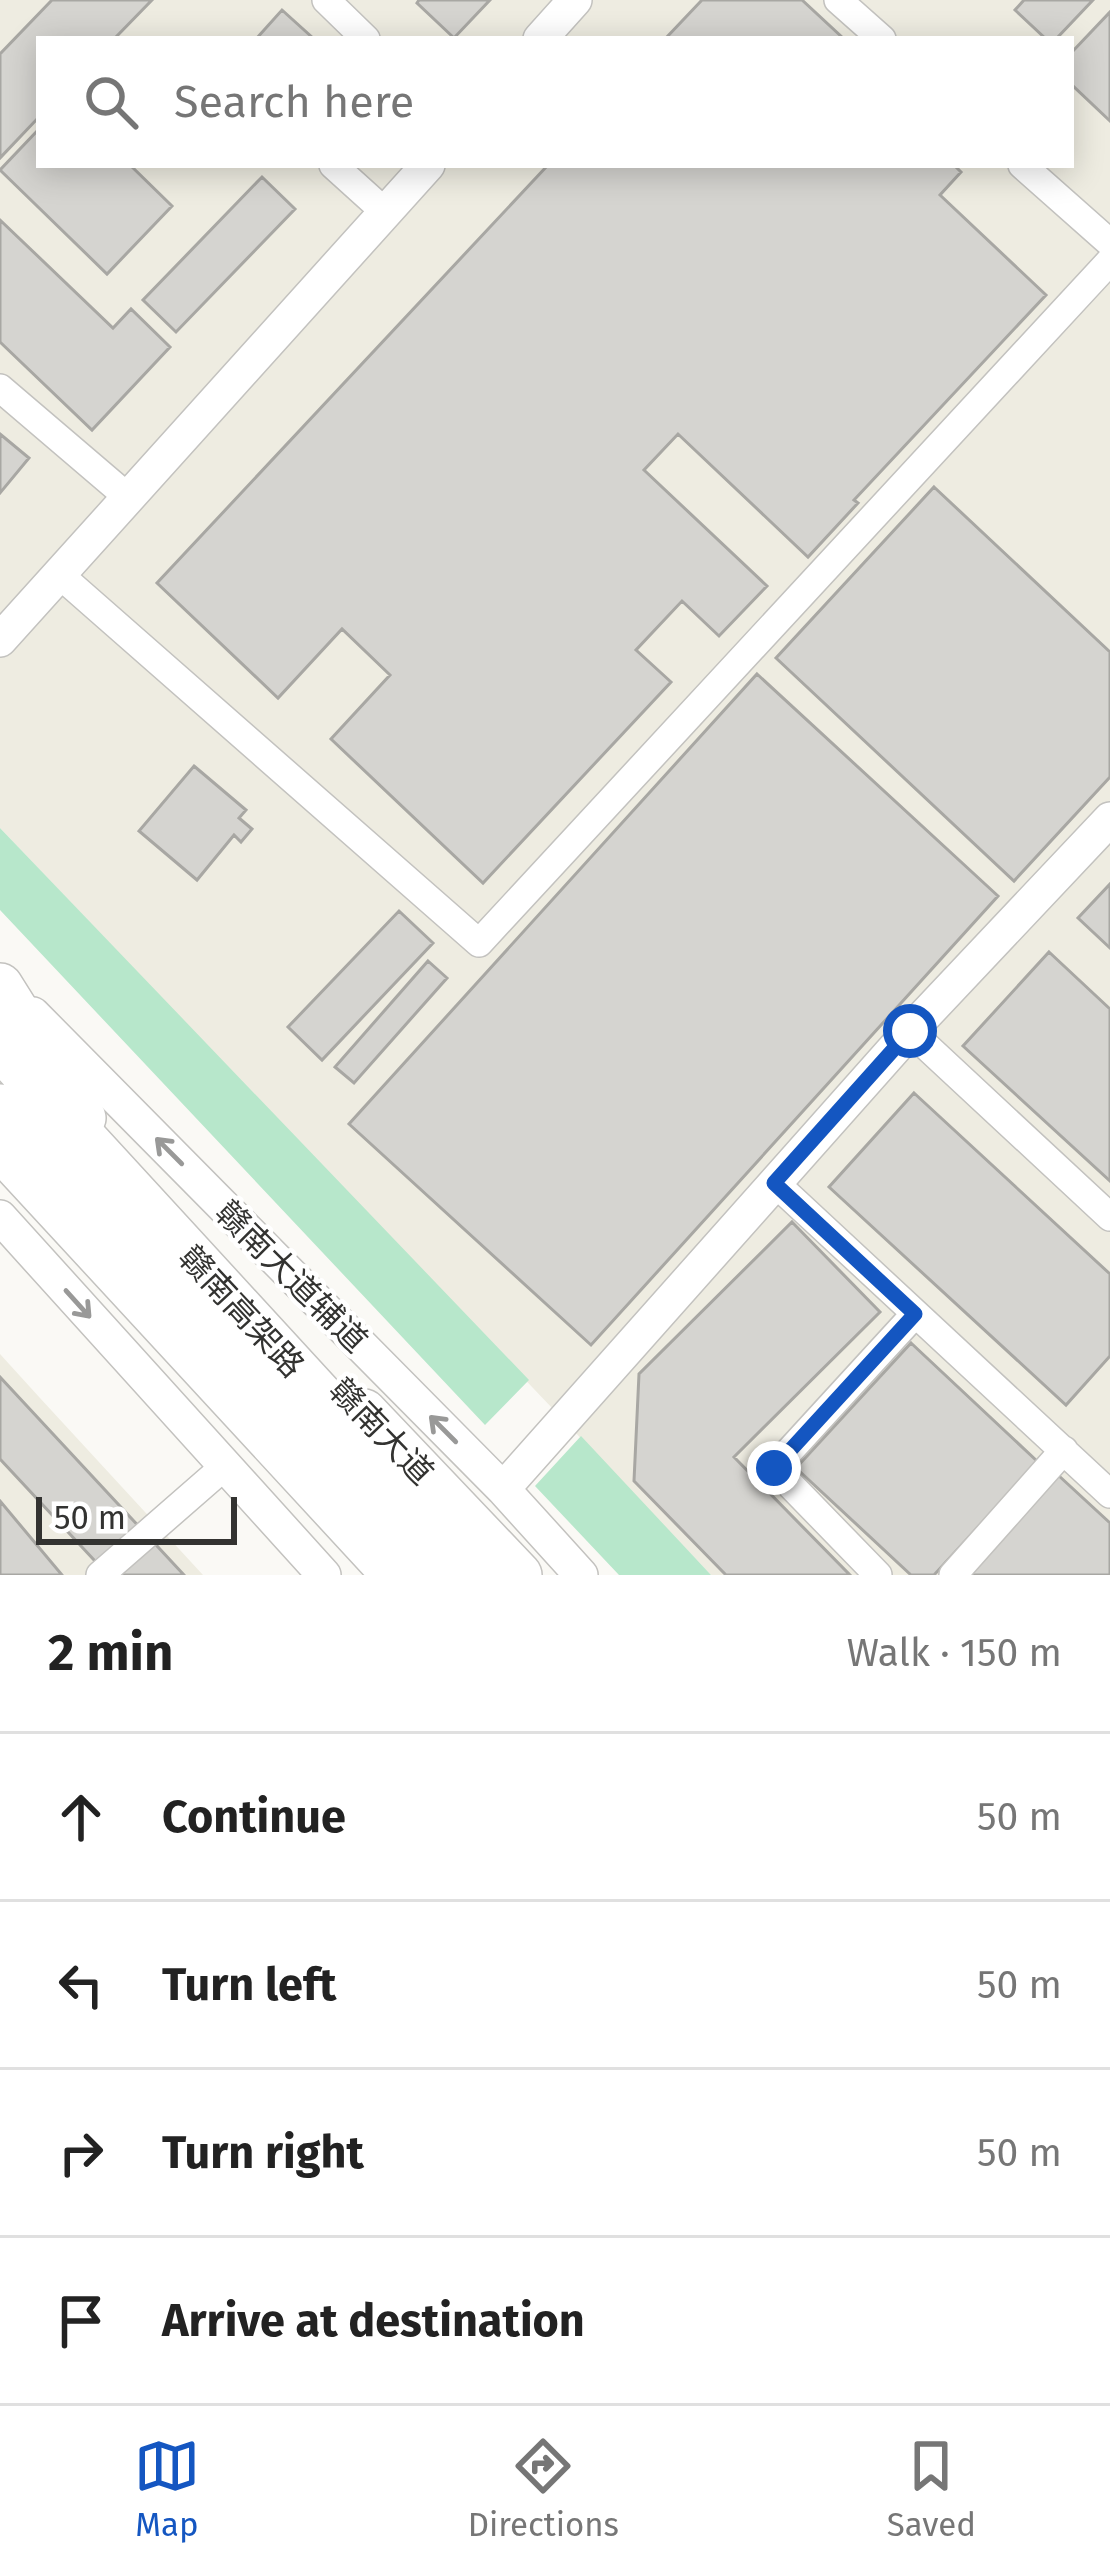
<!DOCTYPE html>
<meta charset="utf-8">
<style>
:root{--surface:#fff;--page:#f2f2f2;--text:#222;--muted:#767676;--line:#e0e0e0;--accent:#1456c1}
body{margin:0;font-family:"Fira Sans","Noto Sans SC",sans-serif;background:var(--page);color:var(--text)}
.scale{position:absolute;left:36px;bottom:30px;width:201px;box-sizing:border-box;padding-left:12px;border:6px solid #333331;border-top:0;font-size:33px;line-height:42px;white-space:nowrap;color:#333331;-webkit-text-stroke:9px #fff;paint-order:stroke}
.stop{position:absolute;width:36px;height:36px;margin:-27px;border:9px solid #1456c1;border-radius:50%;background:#fff}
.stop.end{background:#1456c1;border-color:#fff;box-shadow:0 3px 12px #0008}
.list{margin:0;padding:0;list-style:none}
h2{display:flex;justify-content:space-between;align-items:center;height:156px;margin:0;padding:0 48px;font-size:51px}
h2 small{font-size:39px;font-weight:400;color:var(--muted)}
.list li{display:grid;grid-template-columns:78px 1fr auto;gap:36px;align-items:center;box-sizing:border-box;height:168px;padding:0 48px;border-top:3px solid var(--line)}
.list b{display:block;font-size:45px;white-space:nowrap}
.list em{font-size:39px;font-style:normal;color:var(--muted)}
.icon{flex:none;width:66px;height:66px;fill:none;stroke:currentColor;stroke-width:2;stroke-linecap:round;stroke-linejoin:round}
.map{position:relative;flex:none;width:1110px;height:1575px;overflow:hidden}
.search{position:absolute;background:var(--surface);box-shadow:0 6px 30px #0003;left:36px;right:36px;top:36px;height:132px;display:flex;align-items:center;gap:30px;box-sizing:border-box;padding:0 42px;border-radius:0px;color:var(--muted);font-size:45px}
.sheet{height:828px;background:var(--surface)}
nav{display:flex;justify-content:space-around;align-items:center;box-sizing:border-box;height:168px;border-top:3px solid var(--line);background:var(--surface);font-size:33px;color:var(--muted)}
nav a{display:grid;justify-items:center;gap:6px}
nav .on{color:var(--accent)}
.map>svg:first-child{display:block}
</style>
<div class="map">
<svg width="1110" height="1575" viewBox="0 0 1110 1575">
<rect width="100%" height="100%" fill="#faf9f5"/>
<!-- built -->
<path fill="#eeece1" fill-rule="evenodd" d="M0,0H1110V1575H711L0,828ZM39,39H1071V165H39Z
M0,1354L40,1398L203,1575H0Z"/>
<!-- green -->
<path fill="#b7e7cb" d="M0,828L529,1380L485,1425L0,910Z
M581,1436L711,1575H619L535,1486Z"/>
<!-- building -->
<path fill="#d5d4d0" stroke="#a8a7a3" stroke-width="3" d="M52,0H152L114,39H39V117L0,158V54Z
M419,0H490L454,38L417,3Z
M702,0H802L844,39H665Z
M1024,0H1093L1056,39H1046L1015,10Z
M282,10L314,39H256Z
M1110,12V121L1071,84V53Z
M39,129V165H130L172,206L107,274L0,170Z
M548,165H954L961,172L940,195L1046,295L854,500L858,503L808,557L678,434L644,470L767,586L719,636L682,601L636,650L671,682L483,883L331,739L390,675L342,629L278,698L157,583Z
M262,177L295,209L176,332L143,300Z
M0,220L113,328L131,309L170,347L92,430L0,342Z
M0,434L29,458L0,493Z
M934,487L1110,652V777L1014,881L776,658Z
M757,674L998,896L591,1345L349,1124Z
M194,766L246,810L239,818L252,829L241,842L234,835L197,880L139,831Z
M1110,884V948L1078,918Z
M399,911L433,943L322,1060L288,1027Z
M1049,952L1110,1009V1181L963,1046Z
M428,961L447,978L354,1083L335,1067Z
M914,1093L1110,1274V1356L1066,1405L829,1187Z
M792,1222L880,1312L734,1457L850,1575H726L634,1481L639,1374Z
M911,1343L1038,1462L934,1575H911L796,1468Z
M0,1377L184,1575H108L0,1459Z
M1058,1475L1110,1523V1575H966Z
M0,1501L62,1575H0Z"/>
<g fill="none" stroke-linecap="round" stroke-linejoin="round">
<!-- minor casing -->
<g stroke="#c3c2bf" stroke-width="30">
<path id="minor" d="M326,0L366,39
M838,0L882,39
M333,165L385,212
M1022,165L1110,243
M0,388L130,499
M61,576L479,943L1110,261
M910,1031L1110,1217
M774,1182L1110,1494
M100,1575L225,1466
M878,1575L774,1468L915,1314
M953,1575L1064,1450"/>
</g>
<!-- tertiary casing -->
<g stroke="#c3c2bf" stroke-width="36">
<path id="tertiary" d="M540,39L575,0
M0,640L428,165
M33,1014L503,1489L581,1575
M0,1217L324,1575
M503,1489L910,1031L1110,819"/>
</g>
<!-- primary casing -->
<g stroke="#c3c2bf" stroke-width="48">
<path id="primary" d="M0,986L83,1118
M0,1147L395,1575
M364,1412L519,1575"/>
</g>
<!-- trunk casing -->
<g stroke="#c3c2bf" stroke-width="48">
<path id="trunk" d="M0,1047L485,1575
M0,1107L433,1575"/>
</g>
<!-- minor -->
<use href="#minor" stroke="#fff" stroke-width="27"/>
<!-- tertiary -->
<use href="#tertiary" stroke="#fff" stroke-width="33"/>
<!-- primary -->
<use href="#primary" stroke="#fff" stroke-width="45"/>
<!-- trunk -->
<use href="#trunk" stroke="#fff" stroke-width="45"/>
</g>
<!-- one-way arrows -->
<defs><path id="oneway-shaft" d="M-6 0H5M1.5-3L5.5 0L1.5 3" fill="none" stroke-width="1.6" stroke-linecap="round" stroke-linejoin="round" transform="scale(3)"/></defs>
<g stroke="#999998">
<use href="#oneway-shaft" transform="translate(169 1151) rotate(-135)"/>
<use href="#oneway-shaft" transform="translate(78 1304) rotate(48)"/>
<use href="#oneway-shaft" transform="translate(443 1429) rotate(-135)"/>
</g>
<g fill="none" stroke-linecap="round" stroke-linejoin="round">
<!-- route -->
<path stroke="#1456c1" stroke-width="15" d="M774,1468L915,1314L774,1183L910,1031"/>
</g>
<g text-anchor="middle" stroke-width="9" stroke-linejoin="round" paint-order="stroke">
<!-- street labels -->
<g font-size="33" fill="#333331" stroke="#fff">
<text transform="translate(292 1276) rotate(45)" y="12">赣南大道辅道</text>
<text transform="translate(242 1311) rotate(47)" y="12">赣南高架路</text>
<text transform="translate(382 1431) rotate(46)" y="12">赣南大道</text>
</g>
</g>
</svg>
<div class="scale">50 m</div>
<div class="stop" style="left:910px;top:1031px"></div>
<div class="stop end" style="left:774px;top:1468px"></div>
<div class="search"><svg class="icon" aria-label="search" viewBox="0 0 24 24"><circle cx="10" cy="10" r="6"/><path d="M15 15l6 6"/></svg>Search here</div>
</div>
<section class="sheet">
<h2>2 min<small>Walk · 150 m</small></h2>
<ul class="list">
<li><svg class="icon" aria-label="ahead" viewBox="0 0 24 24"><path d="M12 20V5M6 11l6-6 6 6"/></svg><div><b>Continue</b></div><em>50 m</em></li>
<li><svg class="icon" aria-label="left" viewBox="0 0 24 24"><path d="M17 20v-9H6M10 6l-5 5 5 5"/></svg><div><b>Turn left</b></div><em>50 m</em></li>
<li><svg class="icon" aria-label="right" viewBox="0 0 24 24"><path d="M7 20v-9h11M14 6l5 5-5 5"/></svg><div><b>Turn right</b></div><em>50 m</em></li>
<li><svg class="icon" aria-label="arrive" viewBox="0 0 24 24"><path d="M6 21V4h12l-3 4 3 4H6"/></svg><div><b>Arrive at destination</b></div></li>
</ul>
</section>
<nav>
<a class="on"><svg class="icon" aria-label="map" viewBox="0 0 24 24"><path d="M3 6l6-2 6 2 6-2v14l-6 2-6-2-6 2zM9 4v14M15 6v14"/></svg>Map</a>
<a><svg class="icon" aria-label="directions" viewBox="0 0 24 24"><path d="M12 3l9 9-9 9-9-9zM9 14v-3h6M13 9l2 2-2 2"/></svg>Directions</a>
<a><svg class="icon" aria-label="saved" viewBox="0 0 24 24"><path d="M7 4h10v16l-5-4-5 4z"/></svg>Saved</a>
</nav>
